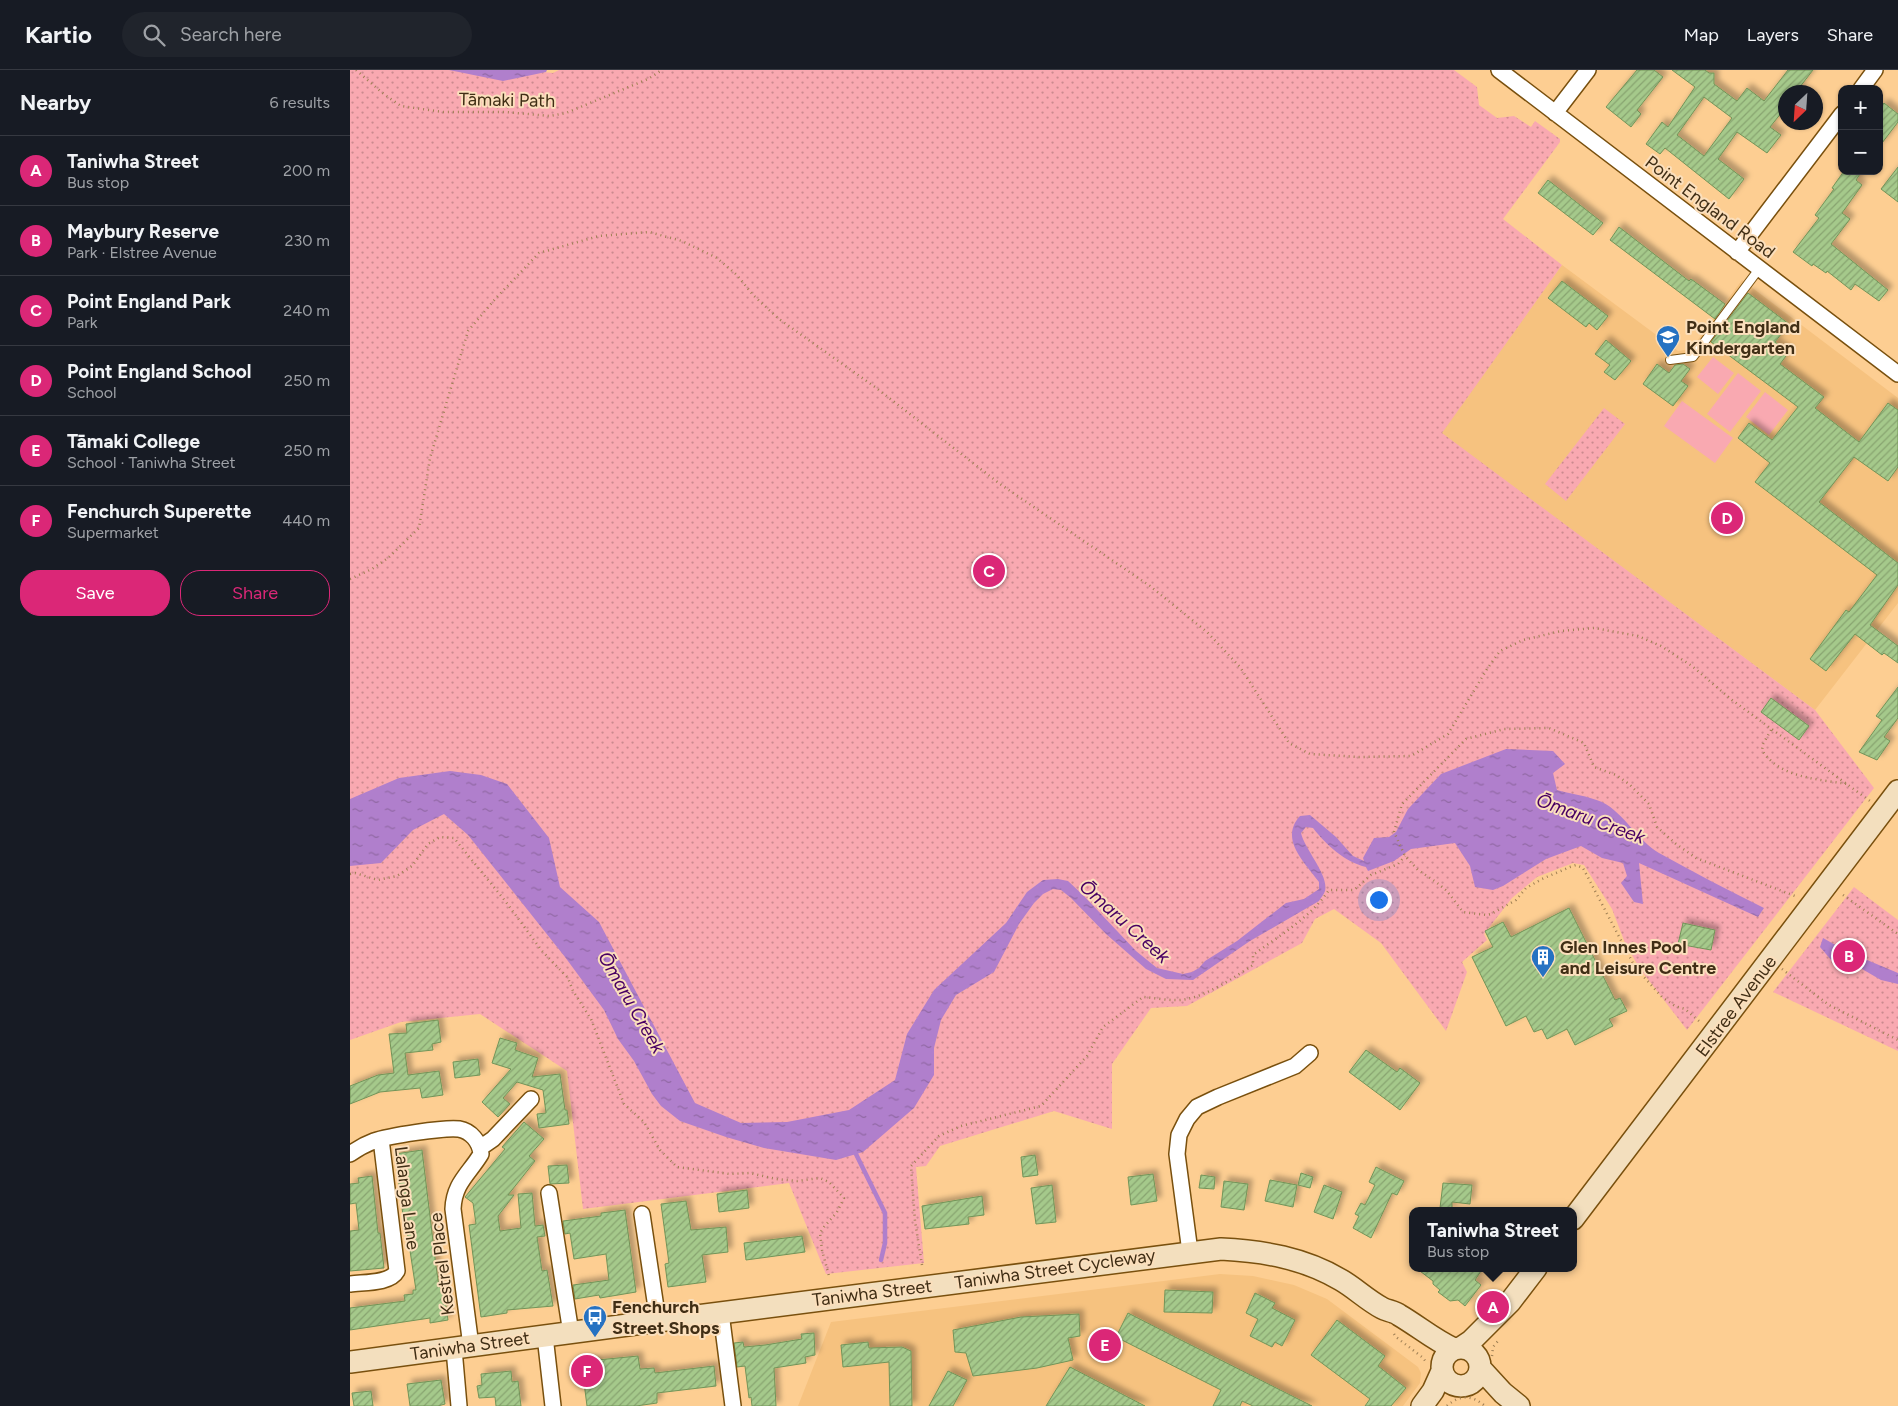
<!DOCTYPE html>
<meta charset="utf-8">
<style>
:root{--surface:#171b24;--page:#20242c;--text:#f1f3f6;--muted:#9ea1a6;--line:#363941;--accent:#db2777}
body{margin:0;font-family:Figtree,sans-serif;background:var(--page);color:var(--text)}
.controls{position:absolute;right:15px;top:15px;display:grid;overflow:hidden;border-radius:10px;box-shadow:0 1px 4px #0004}
.controls button{width:45px;height:45px;display:grid;place-items:center;padding:0;border:0;border-bottom:1px solid var(--line);background:var(--surface);color:var(--text);font:25px sans-serif}
.compass{position:absolute;left:1428px;top:15px;width:45px;height:45px;border-radius:50%;background:var(--surface);box-shadow:0 1px 4px #0004;rotate:205deg}
.you{position:absolute;left:1028px;top:829px;width:18px;height:18px;margin:-12px;border:4px solid #fff;border-radius:50%;background:#1a73e8;box-shadow:0 0 0 8px #1a73e833}
.badge{display:grid;place-items:center;width:32px;height:32px;border-radius:50%;background:var(--accent);color:#fff;font-size:16px;font-weight:700}
.pin{position:absolute;translate:-50% -50%;border:2px solid #fff;box-shadow:0 1px 5px #0006}
.popup{position:absolute;left:1059px;top:1137px;width:168px;height:65px;box-sizing:border-box;display:grid;place-content:center;border-radius:10px;background:var(--surface);filter:drop-shadow(0 1px 4px #0005);font-size:16px;white-space:nowrap;color:var(--muted)}
.popup b{font-size:19px;color:var(--text)}
.popup::after{content:'';position:absolute;left:50%;top:100%;margin-left:-10px;border:10px solid transparent;border-top-color:var(--surface)}
.list{margin:0;padding:0;list-style:none}
h2{display:flex;justify-content:space-between;align-items:center;height:65px;margin:0;padding:0 20px;font-size:21px}
h2 small{font-size:16px;font-weight:400;color:var(--muted)}
.list li{display:grid;grid-template-columns:32px 1fr auto;gap:15px;align-items:center;box-sizing:border-box;height:70px;padding:0 20px;border-top:1px solid var(--line)}
.list b{display:block;font-size:19px;white-space:nowrap}
.list p{margin:0;font-size:16px;white-space:nowrap;color:var(--muted)}
.list em{font-size:16px;font-style:normal;color:var(--muted)}
.actions{display:flex;gap:10px;padding:15px 20px}
.actions a{flex:1;padding:11px 0;border:1px solid var(--accent);border-radius:20px;text-align:center;font-size:18px;color:var(--accent)}
.actions .main{background:var(--accent);color:#fff}
.icon{flex:none;width:28px;height:28px;fill:none;stroke:currentColor;stroke-width:2;stroke-linecap:round;stroke-linejoin:round}
.map{position:relative;flex:none;width:1548px;height:1336px;overflow:hidden}
header{display:flex;align-items:center;gap:30px;box-sizing:border-box;height:70px;padding:0 25px;background:var(--surface);border-bottom:1px solid var(--line)}
header strong{font-size:24px}
nav{display:flex;gap:28px;margin-inline-start:auto;font-size:18px}
.search{width:350px;height:45px;background:var(--page);display:flex;align-items:center;gap:12px;box-sizing:border-box;padding:0 18px;border-radius:28px;color:var(--muted);font-size:19px}
main{display:flex}
aside{flex:1;background:var(--surface)}
.map>svg:first-child{display:block}
</style>
<header>
<strong>Kartio</strong>
<div class="search"><svg class="icon" aria-label="search" viewBox="0 0 24 24"><circle cx="10" cy="10" r="6"/><path d="M15 15l6 6"/></svg>Search here</div>
<nav><a>Map</a><a>Layers</a><a>Share</a></nav>
</header>
<main>
<aside>
<h2>Nearby<small>6 results</small></h2>
<ul class="list">
<li><span class="badge">A</span><div><b>Taniwha Street</b><p>Bus stop</p></div><em>200 m</em></li>
<li><span class="badge">B</span><div><b>Maybury Reserve</b><p>Park · Elstree Avenue</p></div><em>230 m</em></li>
<li><span class="badge">C</span><div><b>Point England Park</b><p>Park</p></div><em>240 m</em></li>
<li><span class="badge">D</span><div><b>Point England School</b><p>School</p></div><em>250 m</em></li>
<li><span class="badge">E</span><div><b>Tāmaki College</b><p>School · Taniwha Street</p></div><em>250 m</em></li>
<li><span class="badge">F</span><div><b>Fenchurch Superette</b><p>Supermarket</p></div><em>440 m</em></li>
</ul>
<div class="actions"><a class="main">Save</a><a>Share</a></div>
</aside>
<div class="map">
<svg width="1548" height="1336" viewBox="0 0 1548 1336">
<defs>
<pattern id="park-dots" width="8" height="8" patternUnits="userSpaceOnUse" patternTransform="scale(1.25)"><rect width="8" height="8" fill="#f9a9b1"/><path d="M2 2h.1M6 6h.1" fill="none" stroke="#cb8a8f" stroke-width="1.8" stroke-linecap="round"/></pattern>
<pattern id="water-ripples" width="26" height="14" patternUnits="userSpaceOnUse" patternTransform="scale(1.25)"><rect width="26" height="14" fill="#b07fcc"/><path d="M2 4q2-2 4 0t4 0M15 11q2-2 4 0t4 0" fill="none" stroke="#9168a4"/></pattern>
<pattern id="building-hatch" width="6" height="6" patternUnits="userSpaceOnUse" patternTransform="scale(1.25)"><rect width="6" height="6" fill="#a5c98b"/><path d="M-1 1l2-2M0 6l6-6M5 7l2-2" fill="none" stroke="#88a470"/></pattern>
<filter id="shadow"><feDropShadow dx="4.5" dy="-4.5" stdDeviation="2.5" flood-color="#0004"/></filter>
</defs>
<rect width="100%" height="100%" fill="#fdce92"/>
<!-- built -->
<path fill="#f6c27f" d="M1212,195L1328,281L1341,279L1392,210L1548,328V533L1465,640L1091,363Z
M870,1204L903,1206L944,1215L977,1229L1068,1297L1071,1303L1070,1313L1053,1336H448L481,1252Z"/>
<!-- green -->
<path fill="#f9a9b1" d="M1363,287L1384,303L1368,324L1347,307Z
M1388,303L1411,321L1380,362L1357,344Z
M1415,322L1438,340L1419,365L1396,347Z
M1332,331L1383,368L1365,393L1314,356Z"/>
<!-- park -->
<path fill="url(#park-dots)" d="M0,0H173L203,3L209,0H1104L1127,17L1129,35L1147,48L1164,46L1181,57L1185,51L1210,69V72L1153,149L1212,195L1092,363L1465,640L1524,718L1337,960L1290,899L1275,873L1262,839L1234,795L1223,793L1187,807L1162,828L1134,864L1137,870L1112,892L1117,902L1096,961L1031,873L984,839L965,849L952,873L837,936L801,938L762,994V1059L704,1041L590,1076L576,1096L566,1097L574,1193L476,1204L439,1113L233,1139L217,1001L130,944L51,952L0,970Z
M1254,338L1275,354L1216,431L1195,414Z
M1504,817L1548,850V981L1423,922Z"/>
<!-- water -->
<path fill="url(#water-ripples)" d="M99,0H197L196,2L153,11Z
M1156,679L1203,681L1215,694L1203,703L1207,720C1221,724 1238,726 1252,732C1274,743 1288,771 1309,783C1343,802 1378,820 1414,838L1408,847L1289,793L1293,834L1284,832L1271,813L1277,806L1273,793L1252,788L1231,776L1196,789L1153,816L1143,820L1125,817L1120,796L1105,773L1061,779L1044,791L1018,801L1016,797C995,792 976,775 963,758L956,757L951,763C955,780 979,805 975,821C974,824 971,828 969,831L900,871L843,910L816,909L796,899L756,864L721,828L711,820L703,819L693,824L684,833L669,854L644,902L606,925L591,950L584,978V1005L564,1038L513,1082L486,1090L414,1078L376,1067L330,1051L311,1036L302,1024L284,991L268,969L254,940L215,887L118,765L94,744L63,760L31,793L0,796V729L49,708L100,701L131,705L157,714L199,768L210,817L249,852L345,1033L391,1053L437,1052L499,1040L545,1010L557,964L584,920L656,853L677,822L693,810L708,809L718,811L734,826L786,881L807,898L833,904L842,902L849,898L855,891L887,871L936,833L954,829L969,819V812C954,792 929,769 950,746L960,745L986,767L1003,786L1014,791L1013,788L1024,768L1039,767L1046,762L1058,739L1091,704Z
M1473,868L1498,882L1548,903V914L1531,910L1512,899L1482,891L1470,877Z"/>
<g fill="none" stroke-linecap="round" stroke-linejoin="round">
<!-- stream -->
<path stroke="#b07fcc" stroke-width="4.5" d="M504,1080L535,1143V1173L531,1190"/>
</g>
<!-- building -->
<path fill="url(#building-hatch)" stroke="#729458" fill-rule="evenodd" filter="url(#shadow)" d="M1287,0H1304L1313,7L1287,40L1291,44L1281,57L1256,37Z
M1322,0H1355L1359,3H1364V14L1387,31L1397,18L1414,31L1438,0H1463L1446,22H1436V37L1420,57L1431,65L1417,83L1387,62L1368,89L1394,109L1379,129L1315,78L1310,84L1296,74L1312,52L1318,57L1345,17ZM1354,27L1382,48L1354,86L1327,65Z
M1534,33L1548,44V52L1529,77V39Z
M1548,97V132L1531,119Z
M1494,101H1512L1506,110L1512,115L1492,143L1500,149L1481,174L1538,220L1529,231L1505,214L1501,220L1477,201L1476,203L1463,194L1462,196L1443,182L1469,148L1465,145L1484,119L1482,118Z
M1198,110L1253,153L1243,165L1188,123Z
M1269,157L1339,211L1341,209L1375,234L1365,249L1260,170Z
M1212,211L1258,246L1247,260L1239,253L1236,257L1198,228Z
M1398,223L1439,254L1425,272L1439,282L1430,294L1474,327L1465,338L1509,372L1538,333L1548,340V397L1538,411L1504,387L1469,432L1548,493V515L1520,555L1548,576V593L1534,583L1532,585L1505,564L1476,601L1460,589L1496,540L1499,542L1527,505L1405,412L1420,393L1388,368L1399,353L1422,370L1448,337L1361,272Z
M1256,270L1281,291L1265,310L1254,302L1260,295L1245,284Z
M1307,294L1319,303L1325,295L1333,294L1340,299L1331,311L1338,316L1323,336L1293,314Z
M1548,617V648L1534,667L1540,671L1527,690L1509,682L1532,650L1526,646Z
M1421,628L1459,656L1449,670L1411,642Z
M1219,838L1265,930L1270,928L1277,941L1259,949L1263,956L1225,975L1217,959L1197,969L1192,959L1184,962L1176,946L1156,956L1122,887L1143,877L1135,861L1153,852L1161,867Z
M1333,853L1365,860L1361,880L1328,874Z
M88,950L91,972L82,974L83,980L55,983L58,1005L89,1001L93,1025L72,1028L70,1018L30,1022L0,1034V1016L28,1005L44,1003L39,964L57,963L56,954Z
M150,968L167,973L165,980L188,988L182,1007L210,1004L215,1040H217L219,1054L189,1058L187,1044L196,1043L193,1020L167,1012L153,1028L160,1034L148,1047L132,1032L161,999L142,993Z
M1016,980L1047,1002L1050,998L1070,1013L1050,1040L999,1002Z
M128,989L130,1005L105,1008L103,992Z
M174,1052L194,1069L179,1086L185,1091L158,1125H164L148,1146L150,1161L171,1158L168,1124L182,1123L185,1156L193,1155L195,1166L187,1167L192,1201L197,1200L203,1236L157,1240V1243L131,1247L119,1155L126,1154L123,1133L115,1127L155,1079L152,1077Z
M72,1080L86,1196L89,1217H91L92,1224H94L98,1250L80,1253V1248L0,1260V1238L55,1231L54,1225L63,1224V1220H66L57,1161H55L45,1084Z
M685,1085L688,1105L673,1107L671,1087Z
M217,1095L219,1113L200,1114L198,1096Z
M1026,1097L1054,1111L1047,1125L1042,1123L1021,1168L1003,1158L1009,1146L1005,1144L1011,1133L1015,1135L1025,1115L1019,1112Z
M951,1103L963,1107L960,1118L948,1115Z
M803,1104L807,1131L781,1135L778,1107Z
M851,1105L865,1107L864,1119L849,1118Z
M22,1106L28,1163H30L34,1198L0,1201V1161L9,1160L6,1133L0,1134V1114L9,1113L8,1108Z
M920,1110L947,1115L943,1137L915,1131Z
M874,1111L898,1114L894,1140L871,1137Z
M1093,1113L1122,1115L1120,1134L1102,1132V1139L1090,1138Z
M702,1115L706,1152L686,1154L681,1118Z
M974,1115L992,1122L983,1149L964,1142Z
M397,1120L399,1138L369,1142L367,1124Z
M632,1126L634,1145L618,1147L619,1154L575,1159L572,1136Z
M336,1131L341,1160L376,1157L378,1182L352,1185L356,1212L318,1217L315,1194L319,1193L311,1134Z
M275,1140L286,1222L250,1228L249,1225L225,1229L223,1215L259,1210L256,1184L224,1189L220,1163L215,1164L213,1151L251,1146V1143Z
M452,1166L455,1182L396,1190L394,1173Z
M1066,1198H1133L1125,1210L1131,1215L1115,1236L1108,1230L1100,1231L1088,1222L1090,1220L1083,1214V1211Z
M815,1220L863,1222L862,1243L814,1242Z
M905,1223L925,1233L922,1238L945,1250L932,1276L925,1272L922,1277L900,1266L908,1249L896,1243Z
M778,1243L821,1265L962,1336H903L892,1331L890,1336H863L871,1320L766,1267Z
M729,1244L730,1266L718,1268L723,1290L687,1298L623,1306L616,1283L605,1282L603,1260L671,1247Z
M987,1250L1035,1286L1028,1296L1056,1318L1041,1336H1015L1020,1329L961,1285Z
M464,1263L465,1285L455,1287L456,1293L424,1298L426,1336H402L401,1327L399,1328L395,1296L387,1297L384,1273L393,1272L394,1277L415,1275L452,1269L451,1264Z
M518,1272L519,1278L552,1277L561,1281L562,1336H540L539,1292L493,1297L491,1275Z
M288,1286L290,1299L304,1298L305,1303L364,1296L366,1316L307,1323V1333L286,1336H237L232,1297L237,1291Z
M720,1297L795,1336H696Z
M161,1301L162,1312L168,1311L171,1336H146L145,1327L129,1328L127,1316L132,1315L131,1304Z
M598,1301L617,1310L603,1336H579Z
M91,1310L95,1334L88,1336H60L57,1314Z
M21,1321L23,1336H4L2,1323Z"/>
<g fill="none" stroke-linecap="round" stroke-linejoin="round">
<!-- lane casing -->
<g stroke="#79500e" stroke-width="10">
<path id="lane" d="M1320,290L1343,287L1409,199"/>
</g>
<!-- street casing -->
<g stroke="#79500e" stroke-width="18">
<path id="street" d="M1149,0L1548,304
M1511,19L1525,0
M1205,43L1238,0
M1387,182L1492,44
M130,1078L143,1069L181,1029
M0,1084C7,1079 16,1074 24,1071C38,1066 95,1057 109,1059C121,1061 130,1072 131,1084C119,1104 104,1113 103,1139L121,1276
M199,1123L221,1263
M292,1144L308,1251
M840,1182L827,1084L829,1065L837,1049L847,1037L868,1027L945,996L960,983
M0,1214C13,1212 40,1214 47,1201L31,1069
M371,1243L383,1336
M195,1266L203,1336
M104,1279L109,1336"/>
</g>
<!-- secondary casing -->
<g stroke="#79500e" stroke-width="24">
<path id="secondary" d="M1223,1149L1548,721
M1112,1277L1121,1271L1160,1232L1186,1198
M1092 1297a19 19 0 1 1 38 0a19 19 0 1 1-38 0Z
M0,1292L308,1251L871,1179C913,1181 954,1188 991,1210C1005,1218 1017,1230 1032,1238C1037,1241 1044,1241 1049,1245C1068,1256 1084,1270 1104,1279
M1131,1299L1153,1323L1169,1336
M1072,1336L1083,1321L1092,1301"/>
</g>
<!-- path -->
<path stroke="#9f7f54" stroke-width="2.5" stroke-dasharray="1 4" stroke-linecap="butt" d="M6,0L35,25L51,36L93,42H155L200,46L216,43L298,9L312,0
M0,509L22,499L38,488L69,458L80,388L118,261L146,228L189,183L249,166L299,162L332,171L367,188L387,205L403,225L429,249L525,317L650,414L800,516L857,562L890,597L939,673L960,684L1009,687L1061,686L1098,664L1137,599L1150,581L1173,570L1211,561L1244,558L1288,566L1311,576L1342,596L1382,630L1520,731
M1421,660L1413,674L1412,680C1429,708 1468,709 1497,714
M0,804L5,803L28,810L47,806L62,796L78,774L90,767L104,768L156,832L192,881L218,908L223,921L241,949L274,1034L294,1052L310,1080L327,1097L380,1104L400,1103L426,1109L447,1111L470,1108L479,1112L494,1128L487,1142L474,1157L470,1163L472,1180L479,1206
M1493,825L1548,864
M1432,899L1479,935L1548,970
M1349,951L1335,939L1325,936L1312,927L1285,897L1233,798L1226,795L1220,797L1192,809L1176,818L1166,830L1141,844L1137,845L1113,842L1097,821L1086,812L1068,800L1055,786L1044,762L1052,734L1116,669L1154,659L1199,658L1234,673L1244,697L1266,705L1279,714L1299,734L1307,757L1326,774L1346,788L1445,826
M572,1195L565,1151L561,1096L589,1066L611,1056L691,1036L737,986L753,957L793,927C807,928 824,932 837,929C858,925 885,907 903,895V885C930,865 960,848 979,820H1004L1021,805L1048,794L1055,786
M1044,1264L1046,1267L1072,1287L1077,1293
M1142,1286L1143,1277L1148,1271
M1097,1336C1110,1324 1122,1325 1135,1336"/>
<!-- lane -->
<use href="#lane" stroke="#fff" stroke-width="8"/>
<!-- street -->
<use href="#street" stroke="#fff" stroke-width="15"/>
<!-- secondary -->
<use href="#secondary" stroke="#f3dfbe" stroke-width="21"/>
</g>
<!-- icons -->
<defs>
<g id="school-pin" transform="scale(1.25)"><path d="M0 17L-7.5 6A9.5 9.5 0 1 1 7.5 6Z" fill="#2672c2" stroke="#fbdfbc"/><path d="M0-5L7-2L0 1L-7-2ZM-4 1L0 2.5L4 1V4Q0 6-4 4Z" fill="#fff"/></g>
<g id="building-pin" transform="scale(1.25)"><path d="M0 17L-7.5 6A9.5 9.5 0 1 1 7.5 6Z" fill="#2672c2" stroke="#fbdfbc"/><path d="M-4-6H4V6H1V3H-1V6H-4ZM-2.5-4.3h1.7v1.8h-1.7ZM.8-4.3h1.7v1.8H.8ZM-2.5-1h1.7V.8h-1.7ZM.8-1h1.7V.8H.8Z" fill="#fff"/></g>
<g id="bus-pin" transform="scale(1.25)"><path d="M0 17L-7.5 6A9.5 9.5 0 1 1 7.5 6Z" fill="#2672c2" stroke="#fbdfbc"/><path d="M-5-6H5V4H4V6H2V4H-2V6H-4V4H-5ZM-3.5-4V0h7V-4ZM-3.5 1.2v1.5H-2V1.2ZM2 1.2v1.5H3.5V1.2Z" fill="#fff"/></g>
</defs>
<g fill-rule="evenodd">
<use href="#school-pin" x="1318" y="267"/>
<use href="#building-pin" x="1193" y="887"/>
<use href="#bus-pin" x="245" y="1247"/>
</g>
<g text-anchor="middle" stroke-width="4" stroke-linejoin="round" paint-order="stroke">
<!-- street labels -->
<g font-size="18" fill="#402e15" stroke="#fbdfbc">
<text transform="translate(157 30) rotate(1)" y="6">Tāmaki Path</text>
<text transform="translate(1360 137) rotate(37)" y="6">Point England Road</text>
<text transform="translate(1386 936) rotate(-53)" y="6">Elstree Avenue</text>
<text transform="translate(57 1128) rotate(83)" y="6">Lalanga Lane</text>
<text transform="translate(92 1194) rotate(-97)" y="6">Kestrel Place</text>
<text transform="translate(705 1199) rotate(-8)" y="6">Taniwha Street Cycleway</text>
<text transform="translate(522 1223) rotate(-7)" y="6">Taniwha Street</text>
<text transform="translate(120 1276) rotate(-8)" y="6">Taniwha Street</text>
</g>
<!-- poi labels -->
<g font-size="18" font-weight="bold" fill="#402e15" stroke="#fbdfbc" text-anchor="start">
<text x="1336" y="263">Point England<tspan x="1336" dy="21">Kindergarten</tspan></text>
<text x="1210" y="883">Glen Innes Pool<tspan x="1210" dy="21">and Leisure Centre</tspan></text>
<text x="262" y="1243">Fenchurch<tspan x="262" dy="21">Street Shops</tspan></text>
</g>
<!-- water labels -->
<g font-size="19" font-style="italic" fill="#480063" stroke="#fbdfbc">
<text transform="translate(1241 748) rotate(20)" y="7">Ōmaru Creek</text>
<text transform="translate(775 851) rotate(42)" y="7">Ōmaru Creek</text>
<text transform="translate(282 932) rotate(60)" y="7">Ōmaru Creek</text>
</g>
</g>
</svg>
<div class="controls">
<button>+</button>
<button>−</button>
</div>
<svg class="compass" viewBox="-18 -18 36 36"><path d="M0-13l5 13h-10z" fill="#e53935"/><path d="M0 13l5-13h-10z" fill="#9ea1a6"/></svg>
<div class="you"></div>
<div class="pin badge" style="left:1143px;top:1237px">A</div>
<div class="popup"><b>Taniwha Street</b>Bus stop</div>
<div class="pin badge" style="left:1499px;top:886px">B</div>
<div class="pin badge" style="left:639px;top:501px">C</div>
<div class="pin badge" style="left:1377px;top:448px">D</div>
<div class="pin badge" style="left:755px;top:1275px">E</div>
<div class="pin badge" style="left:237px;top:1301px">F</div>
</div>
</main>
